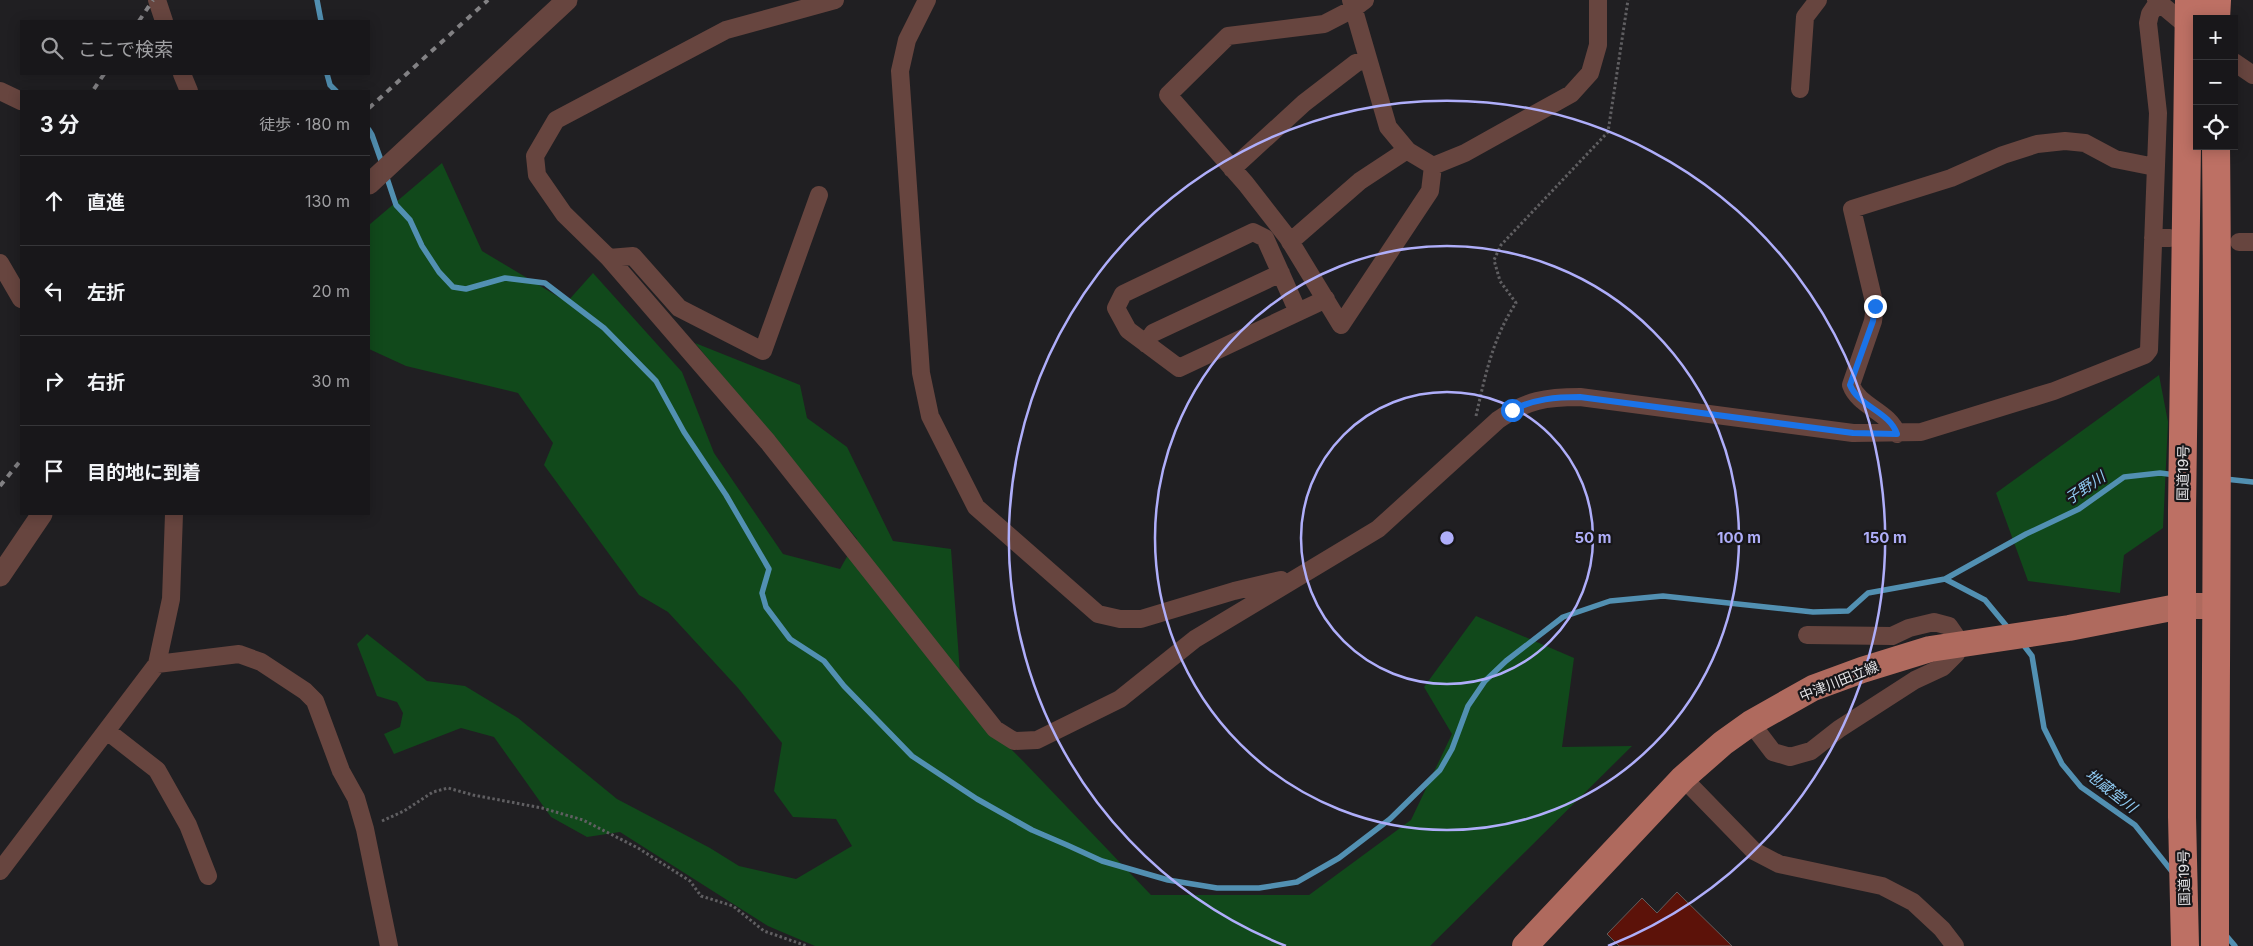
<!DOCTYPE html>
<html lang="ja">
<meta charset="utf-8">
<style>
:root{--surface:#18171a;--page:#212023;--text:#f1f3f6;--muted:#9f9fa2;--line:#363639}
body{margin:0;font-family:Inter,"Noto Sans JP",sans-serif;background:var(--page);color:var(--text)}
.controls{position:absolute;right:15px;top:15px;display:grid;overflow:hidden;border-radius:0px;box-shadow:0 2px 12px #0003}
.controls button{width:45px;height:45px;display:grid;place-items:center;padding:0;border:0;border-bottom:1px solid var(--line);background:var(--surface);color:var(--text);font:25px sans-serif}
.stop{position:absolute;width:15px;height:15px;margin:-11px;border:4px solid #1a73e8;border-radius:50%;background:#fff}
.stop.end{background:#1a73e8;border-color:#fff;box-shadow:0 1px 5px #0008}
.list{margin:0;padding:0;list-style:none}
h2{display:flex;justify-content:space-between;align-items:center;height:65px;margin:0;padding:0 20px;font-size:21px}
h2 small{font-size:16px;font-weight:400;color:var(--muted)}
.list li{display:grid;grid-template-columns:32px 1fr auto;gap:15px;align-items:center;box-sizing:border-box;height:90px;padding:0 20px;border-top:1px solid var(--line)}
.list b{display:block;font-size:19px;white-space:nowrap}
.list em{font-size:16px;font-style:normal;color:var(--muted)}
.icon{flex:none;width:28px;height:28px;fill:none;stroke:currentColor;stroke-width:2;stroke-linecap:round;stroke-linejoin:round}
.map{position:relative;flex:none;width:2253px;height:946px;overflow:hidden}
.search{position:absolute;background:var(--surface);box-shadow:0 2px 12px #0003;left:20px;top:20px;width:350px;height:55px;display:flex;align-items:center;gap:12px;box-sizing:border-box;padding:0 18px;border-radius:0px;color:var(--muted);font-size:19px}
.panel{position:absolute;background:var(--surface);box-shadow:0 2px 12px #0003;left:20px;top:90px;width:350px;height:425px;border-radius:0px}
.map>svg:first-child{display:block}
</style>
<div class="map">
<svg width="2253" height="946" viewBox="0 0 2253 946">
<rect width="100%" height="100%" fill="#201f22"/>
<!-- green -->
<path fill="#11491b" d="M442,163L482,251L567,302L593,273L682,372L714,453L783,554L840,569L857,539L695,343L800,385L807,418L847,447L893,541L951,549L962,701L1023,761L1151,895H1309L1411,820L1452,734L1424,687L1476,616L1574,658L1562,747L1632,746L1430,946H815L768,926L620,832L587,837L551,817L494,737L461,728L394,754L384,734L400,727L403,713L397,702L377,696L357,644L367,634L427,681L465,686L518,718L617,799L710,848L739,866L796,879L852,846L836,819L793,817L774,791L782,743L738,688L668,612L639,595L544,465L553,443L518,393L406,366L369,349V225Z
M2159,375L2168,422L2163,528L2124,555L2120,593L2028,581L1996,493Z"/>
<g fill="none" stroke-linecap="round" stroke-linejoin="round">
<!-- stream -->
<path stroke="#5290b2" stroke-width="5.5" d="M317,0L321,21
M327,74L330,85L336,91
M369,130L372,135L383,166
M386,175L396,205L410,220L422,246L439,272L453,287L466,289L505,278L545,283L604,328L656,381L684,432L726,495L769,569L762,593L766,607L790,639L824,661L844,686L912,756L977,799L1032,830L1067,845L1102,861L1168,880L1217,888H1259L1297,882L1339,858L1390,819L1440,770L1452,749L1468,706L1485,681L1506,661L1563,617L1610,601L1663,596L1813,612L1848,611L1868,593L1945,579L2026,534L2079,509L2124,477L2160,473L2176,475
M2225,479L2253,482
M1945,579L1985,600L2009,629
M2022,643L2032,656L2044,728L2062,764L2081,787L2135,825L2174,874
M2224,933L2235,946"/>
</g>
<!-- building -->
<path fill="#5c1209" stroke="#625d5c" d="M1677,892L1732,946H1619L1607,934L1642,898L1657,913Z"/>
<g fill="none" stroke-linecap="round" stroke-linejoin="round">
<!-- path -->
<path stroke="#605f62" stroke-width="3" stroke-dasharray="2.5 2.5" stroke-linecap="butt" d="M1476,416C1485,376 1493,337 1516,303L1500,281L1494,260L1501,245L1608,132L1628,0
M382,821L404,811L433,792L448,788L473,795L542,808L583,820L638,848L690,881L701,896L733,906L764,931L807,946"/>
<!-- minor -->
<path stroke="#67453f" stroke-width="18" d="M157,0L164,21
M835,0L726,30L556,120L535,156L537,175L564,214L609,258L768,442L995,729L1014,741L1037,740L1120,699L1195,639L1378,529L1498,420C1527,400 1546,397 1580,397L1853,433L1921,432L2054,391L2145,355L2149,350L2158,113L2148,23L2150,14L2158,2
M927,0L907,40L900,71L921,373L930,416L976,507L1098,614L1120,619H1141L1234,591L1281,580
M1351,0L1388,127L1408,151L1433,166L1465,153L1571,94L1590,73L1598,45V0
M1365,0L1353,9L1324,24L1228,36L1168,95L1246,184L1288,238L1341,325L1430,191L1433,166
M2156,0L2192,30
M2234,62L2253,75
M182,74L189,91
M1800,89L1805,17L1818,0
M0,91L21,101
M1232,169L1304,103L1356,63L1368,59
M2153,238H2170
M1290,242L1360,181L1407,150
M2239,242H2253
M609,258L633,256L679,308L763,351L819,195
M0,263L21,299
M1298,312L1265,238L1253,232L1123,294L1116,308L1128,330L1179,368L1326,299
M1146,344L1153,333L1281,273
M1897,434C1889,411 1859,407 1851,385L1873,321L1875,306L1852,209L1951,178L2003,155L2037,144L2065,141L2085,143L2115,159L2155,167
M157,664L239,654L261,662L305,691L315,701L341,771L356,798L365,829L389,946
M1751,723L1773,752L1790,757L1811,751L1839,729L1915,680L1943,667L1956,654L1958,639L1949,626L1934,622L1909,628L1892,636L1807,635
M107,731L157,770L188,825L208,876
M1683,778L1754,851L1779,864L1882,886L1913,902L1942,929L1955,946
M0,871L157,664L171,599L174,514"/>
<!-- tertiary -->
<path stroke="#67453f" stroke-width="21" d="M369,184L567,0
M0,576L42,514"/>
<!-- primary -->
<path stroke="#af6a5e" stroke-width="26" d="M1525,946L1683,778L1723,743L1751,723L1813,688L1862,670L1930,649L2069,628L2182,606H2215"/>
<!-- trunk -->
<path stroke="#bd7064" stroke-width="28" d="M2216,19L2217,0
M2185,946L2182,817V510L2189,0
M2215,946C2215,679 2219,413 2216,146"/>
<!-- rail -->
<path stroke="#828184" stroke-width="4" stroke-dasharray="6 6" stroke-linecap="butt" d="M139,21L153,0
M94,89L104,74
M369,108L488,0
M0,486L21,460"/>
</g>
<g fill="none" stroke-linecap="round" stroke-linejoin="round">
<!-- route -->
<path stroke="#1a73e8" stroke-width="6" d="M1512,410C1535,399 1555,397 1580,397L1853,433L1897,434C1889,411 1859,407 1850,385L1873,321L1875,306"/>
</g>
<!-- distance rings -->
<g fill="none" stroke="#afaefa" stroke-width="2.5">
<circle cx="1447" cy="538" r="146"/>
<circle cx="1447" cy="538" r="292"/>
<path d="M1286 946A438 438 0 1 1 1608 946"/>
</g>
<g text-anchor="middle" stroke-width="4.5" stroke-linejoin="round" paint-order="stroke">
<!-- street labels -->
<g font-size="14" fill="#e2e1e4" stroke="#171619">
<text transform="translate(2183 473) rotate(-89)" y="5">国道19号</text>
<text transform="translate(1839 681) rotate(-22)" y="5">中津川田立線</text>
<text transform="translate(2184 878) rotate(-91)" y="5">国道19号</text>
</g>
<!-- water labels -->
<g font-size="15" font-style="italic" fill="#8fcaf2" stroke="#171619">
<text transform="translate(2085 488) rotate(-34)" y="5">子野川</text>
<text transform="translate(2111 791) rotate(38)" y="5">地蔵堂川</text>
</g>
</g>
<circle cx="1447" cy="538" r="8" fill="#afaefa" stroke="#171619" stroke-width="2.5"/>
<g font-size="15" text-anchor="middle" font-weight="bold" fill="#afaefa" stroke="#171619" stroke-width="4.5" stroke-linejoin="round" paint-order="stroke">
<text x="1593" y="543">50 m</text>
<text x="1739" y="543">100 m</text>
<text x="1885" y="543">150 m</text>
</g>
</svg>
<div class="controls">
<button>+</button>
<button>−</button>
<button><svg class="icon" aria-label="locate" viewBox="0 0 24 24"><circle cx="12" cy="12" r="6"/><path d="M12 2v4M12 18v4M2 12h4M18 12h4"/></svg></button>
</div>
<div class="stop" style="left:1512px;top:410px"></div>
<div class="stop end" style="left:1875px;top:306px"></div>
<div class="search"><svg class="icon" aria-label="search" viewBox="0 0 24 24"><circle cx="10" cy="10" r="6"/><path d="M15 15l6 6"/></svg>ここで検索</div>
<section class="panel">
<h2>3 分<small>徒歩 · 180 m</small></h2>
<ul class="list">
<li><svg class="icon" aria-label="ahead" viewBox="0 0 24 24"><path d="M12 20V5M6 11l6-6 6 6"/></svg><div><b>直進</b></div><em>130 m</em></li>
<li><svg class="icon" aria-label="left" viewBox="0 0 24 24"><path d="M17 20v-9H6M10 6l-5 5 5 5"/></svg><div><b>左折</b></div><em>20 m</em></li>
<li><svg class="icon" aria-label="right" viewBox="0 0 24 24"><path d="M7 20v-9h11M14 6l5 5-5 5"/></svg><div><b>右折</b></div><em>30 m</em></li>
<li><svg class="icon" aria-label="arrive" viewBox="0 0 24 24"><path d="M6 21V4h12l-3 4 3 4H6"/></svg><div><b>目的地に到着</b></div></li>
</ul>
</section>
</div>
